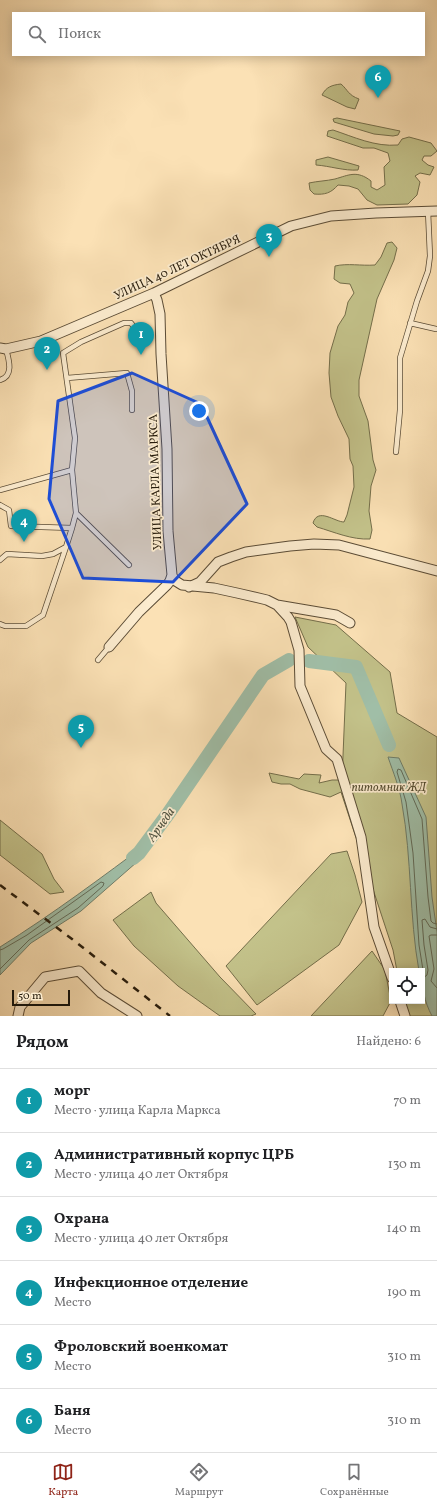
<!DOCTYPE html>
<html lang="ru">
<meta charset="utf-8">
<style>
:root{--surface:#fff;--page:#f2f2f2;--text:#202124;--muted:#757577;--line:#e0e0e0;--accent:#8f2418}
body{margin:0;font-family:Vollkorn,serif;background:var(--page);color:var(--text)}
.controls{position:absolute;right:12px;bottom:12px;display:grid;overflow:hidden;border-radius:0px;box-shadow:0 2px 10px #0003}
.controls button{width:36px;height:36px;display:grid;place-items:center;padding:0;border:0;border-bottom:1px solid var(--line);background:var(--surface);color:var(--text);font:20px sans-serif}
.scale{position:absolute;left:12px;bottom:10px;width:58px;box-sizing:border-box;padding-left:4px;border:2px solid #261b0b;border-top:0;font-size:11px;line-height:14px;white-space:nowrap;color:#261b0b;-webkit-text-stroke:3px #fceccf;paint-order:stroke}
.you{position:absolute;left:199px;top:411px;width:14px;height:14px;margin:-10px;border:3px solid #fff;border-radius:50%;background:#1a73e8;box-shadow:0 0 0 6px #1a73e833}
.badge{display:grid;place-items:center;width:26px;height:26px;border-radius:50%;background:var(--accent);color:#fff;font-size:13px;font-weight:700}
.pin{position:absolute;translate:-50% -33px;filter:drop-shadow(0 1px 2px #0008)}
.pin::after{content:'';position:absolute;top:21px;width:14px;height:12px;background:inherit;clip-path:polygon(0 0,100% 0,50% 100%)}
.list{margin:0;padding:0;list-style:none}
h2{display:flex;justify-content:space-between;align-items:center;height:52px;margin:0;padding:0 16px;font-size:17px}
h2 small{font-size:13px;font-weight:400;color:var(--muted)}
.list li{display:grid;grid-template-columns:26px 1fr auto;gap:12px;align-items:center;box-sizing:border-box;height:64px;padding:0 16px;border-top:1px solid var(--line)}
.list b{display:block;font-size:15px;white-space:nowrap}
.list p{margin:0;font-size:13px;white-space:nowrap;color:var(--muted)}
.list em{font-size:13px;font-style:normal;color:var(--muted)}
.icon{flex:none;width:22px;height:22px;fill:none;stroke:currentColor;stroke-width:2;stroke-linecap:round;stroke-linejoin:round}
.map{position:relative;flex:none;width:437px;height:1016px;overflow:hidden}
.search{position:absolute;background:var(--surface);box-shadow:0 2px 10px #0003;left:12px;right:12px;top:12px;height:44px;display:flex;align-items:center;gap:10px;box-sizing:border-box;padding:0 14px;border-radius:0px;color:var(--muted);font-size:15px}
.sheet{height:436px;background:var(--surface)}
nav{display:flex;justify-content:space-around;align-items:center;box-sizing:border-box;height:56px;border-top:1px solid var(--line);background:var(--surface);font-size:11px;color:var(--muted)}
nav a{display:grid;justify-items:center;gap:2px}
nav .on{color:var(--accent)}
.map>svg:first-child{display:block}
</style>
<div class="map">
<svg width="437" height="1016" viewBox="0 0 437 1016">
<rect width="100%" height="100%" fill="#fbe1b5"/>
<filter id="stains"><feTurbulence type="fractalNoise" baseFrequency=".005" numOctaves="4"/><feColorMatrix values="0 0 0 0 .2 0 0 0 0 .09 0 0 0 0 .02 0 0 0 .5 -.17"/></filter>
<radialGradient id="worn" r=".72"><stop offset=".6" stop-color="#630" stop-opacity="0"/><stop offset="1" stop-color="#630" stop-opacity=".3"/></radialGradient>
<!-- green -->
<path fill="#c3c28a" stroke="#746e4a" d="M341,84C348,90 348,95 359,99L355,109L347,107L322,95C326,87 332,85 341,84Z
M337,118L400,131L398,135L393,136L374,134L334,122L333,119Z
M333,130C354,137 375,147 398,145L402,139L409,137L431,143L437,151L431,156H424L422,160L428,165L434,167L430,175L420,173L415,176L420,182L417,195L408,204L377,205L367,200L358,189L349,186L338,185C331,193 325,195 314,194L310,190L309,183C318,181 326,181 335,179C349,175 357,170 371,181V187L377,190L385,185L384,167L390,161L388,153L374,148H363L327,136L328,131Z
M328,157L359,166L358,170C344,171 330,166 316,165V160Z
M392,242L397,248L394,260L377,299L359,380V396L368,421L373,460L376,470L371,486L369,511L372,530L370,539C352,540 334,532 317,527L313,523C318,507 335,522 344,522L347,515L354,487L353,466L350,459L349,439L338,416L331,397L329,373L330,353L338,326L345,315L348,302L354,293L350,284L340,283L334,279L335,266C348,263 361,266 375,265L381,257L387,243Z
M295,617L336,625L390,672L397,713L437,737V1016H407L404,1001H422V971H397L393,950L341,792L330,797L300,789L290,784H281L272,782L269,773L299,779L304,774L321,775L319,783L332,780H342L346,683L308,647Z
M0,820L42,854L54,879L64,892L50,894L0,855Z
M347,851L355,875L362,902L339,945L257,1005L226,966L331,854Z
M151,892L156,903L220,977L256,1014L251,1016H220L178,986L134,946L113,920Z
M372,951L385,970L391,1001L383,1016H311Z"/>
<!-- water -->
<path fill="#a0bea7" stroke="#6f7d69" d="M388,757L399,758L426,817L432,897L437,932V1016H432C424,1001 422,988 422,971H419C409,916 412,859 402,804C400,788 393,772 388,757Z
M152,840L145,855L81,911L31,943L0,975V947C53,914 102,877 152,840Z"/>
<g fill="none" stroke-linecap="round" stroke-linejoin="round">
<!-- shore -->
<path stroke="#636c59" stroke-width="1" d="M437,935H431L429,936L434,969L431,981L437,988
M0,950L3,949L27,935L101,882L104,883L103,886L78,908L29,940L0,969
M422,973L423,970L419,945L413,853L406,802L397,772L398,769L401,770L422,819L428,897L431,921L433,923L437,924
M422,979L427,975L428,970L424,945L422,920L425,919L430,927L437,929"/>
<!-- river -->
<path stroke="#a0bea7" stroke-width="14" d="M309,661L356,667L389,745
M133,858L139,853L168,814L263,675L289,660"/>
<!-- lane casing -->
<g stroke="#5b4c36" stroke-width="6">
<path id="lane" d="M410,323L436,329
M67,378L127,373L132,391V410
M0,380C14,376 9,360 6,349
M396,452L400,410V358L417,301L428,271L430,256L428,211
M72,470L76,513
M0,490L72,470L75,438L63,353L81,342L124,323H131L139,334
M0,505L9,510L11,526L72,528L76,513L129,565
M0,560L7,554L42,556L53,554L66,547L72,528
M0,624L5,626H26L43,615L66,547
M98,660L109,647"/>
</g>
<!-- street casing -->
<g stroke="#5b4c36" stroke-width="11">
<path id="street" d="M0,348L6,349L41,341L154,293L291,226L331,216L376,213L437,211
M172,575L174,580L182,585L214,588L237,593L267,600L277,605L336,615L350,623
M189,587L200,582L218,562L231,557L246,552L290,546L314,544L339,545L437,571
M277,605L288,617L291,622L299,650L300,686L326,749L337,759L361,837L374,927L392,978
M109,647L139,612L167,585L170,581L172,575L168,531L167,449L161,354L160,314L157,300L154,293
M400,1001L405,1016
M18,1016L20,1007L45,977L79,971L101,993L137,1016"/>
</g>
<!-- lane -->
<use href="#lane" stroke="#fceccf" stroke-width="4.5"/>
<!-- street -->
<use href="#street" stroke="#fceccf" stroke-width="9"/>
<!-- rail -->
<path stroke="#261b0b" stroke-width="2.5" stroke-dasharray="7 7" stroke-linecap="butt" d="M0,885L72,939L170,1016"/>
</g>
<!-- marked area -->
<path fill="#1d4ed8" fill-opacity="0.2" stroke="#1d4ed8" stroke-width="3" stroke-linejoin="round" d="M132,373L201,404L247,504L173,582L83,578L49,499L58,401Z"/>
<g text-anchor="middle" stroke-width="3.5" stroke-linejoin="round" paint-order="stroke">
<!-- street labels -->
<g font-size="12" fill="#261b0b" stroke="#fceccf">
<text transform="translate(177 267) rotate(-25)" y="4">УЛИЦА 40 ЛЕТ ОКТЯБРЯ</text>
<text transform="translate(155 482) rotate(-92)" y="4">УЛИЦА КАРЛА МАРКСА</text>
</g>
<!-- park labels -->
<g font-size="12" font-style="italic" fill="#554d31" stroke="#fceccf">
<text x="389" y="791">питомник ЖД</text>
</g>
<!-- water labels -->
<g font-size="13" font-style="italic" fill="#515442" stroke="#fceccf">
<text transform="translate(160 824) rotate(-55)" y="5">Арчеда</text>
</g>
</g>
<rect width="100%" height="100%" filter="url(#stains)"/>
<rect width="100%" height="100%" fill="url(#worn)"/>
</svg>
<div class="controls">
<button><svg class="icon" aria-label="locate" viewBox="0 0 24 24"><circle cx="12" cy="12" r="6"/><path d="M12 2v4M12 18v4M2 12h4M18 12h4"/></svg></button>
</div>
<div class="scale">50 m</div>
<div class="you"></div>
<div class="pin badge" style="left:141px;top:355px;background:#0f9aa8">1</div>
<div class="pin badge" style="left:47px;top:370px;background:#0f9aa8">2</div>
<div class="pin badge" style="left:269px;top:257px;background:#0f9aa8">3</div>
<div class="pin badge" style="left:24px;top:542px;background:#0f9aa8">4</div>
<div class="pin badge" style="left:81px;top:748px;background:#0f9aa8">5</div>
<div class="pin badge" style="left:378px;top:98px;background:#0f9aa8">6</div>
<div class="search"><svg class="icon" aria-label="search" viewBox="0 0 24 24"><circle cx="10" cy="10" r="6"/><path d="M15 15l6 6"/></svg>Поиск</div>
</div>
<section class="sheet">
<h2>Рядом<small>Найдено: 6</small></h2>
<ul class="list">
<li><span class="badge" style="background:#0f9aa8">1</span><div><b>морг</b><p>Место · улица Карла Маркса</p></div><em>70 m</em></li>
<li><span class="badge" style="background:#0f9aa8">2</span><div><b>Административный корпус ЦРБ</b><p>Место · улица 40 лет Октября</p></div><em>130 m</em></li>
<li><span class="badge" style="background:#0f9aa8">3</span><div><b>Охрана</b><p>Место · улица 40 лет Октября</p></div><em>140 m</em></li>
<li><span class="badge" style="background:#0f9aa8">4</span><div><b>Инфекционное отделение</b><p>Место</p></div><em>190 m</em></li>
<li><span class="badge" style="background:#0f9aa8">5</span><div><b>Фроловский военкомат</b><p>Место</p></div><em>310 m</em></li>
<li><span class="badge" style="background:#0f9aa8">6</span><div><b>Баня</b><p>Место</p></div><em>310 m</em></li>
</ul>
</section>
<nav>
<a class="on"><svg class="icon" aria-label="map" viewBox="0 0 24 24"><path d="M3 6l6-2 6 2 6-2v14l-6 2-6-2-6 2zM9 4v14M15 6v14"/></svg>Карта</a>
<a><svg class="icon" aria-label="directions" viewBox="0 0 24 24"><path d="M12 3l9 9-9 9-9-9zM9 14v-3h6M13 9l2 2-2 2"/></svg>Маршрут</a>
<a><svg class="icon" aria-label="saved" viewBox="0 0 24 24"><path d="M7 4h10v16l-5-4-5 4z"/></svg>Сохранённые</a>
</nav>
